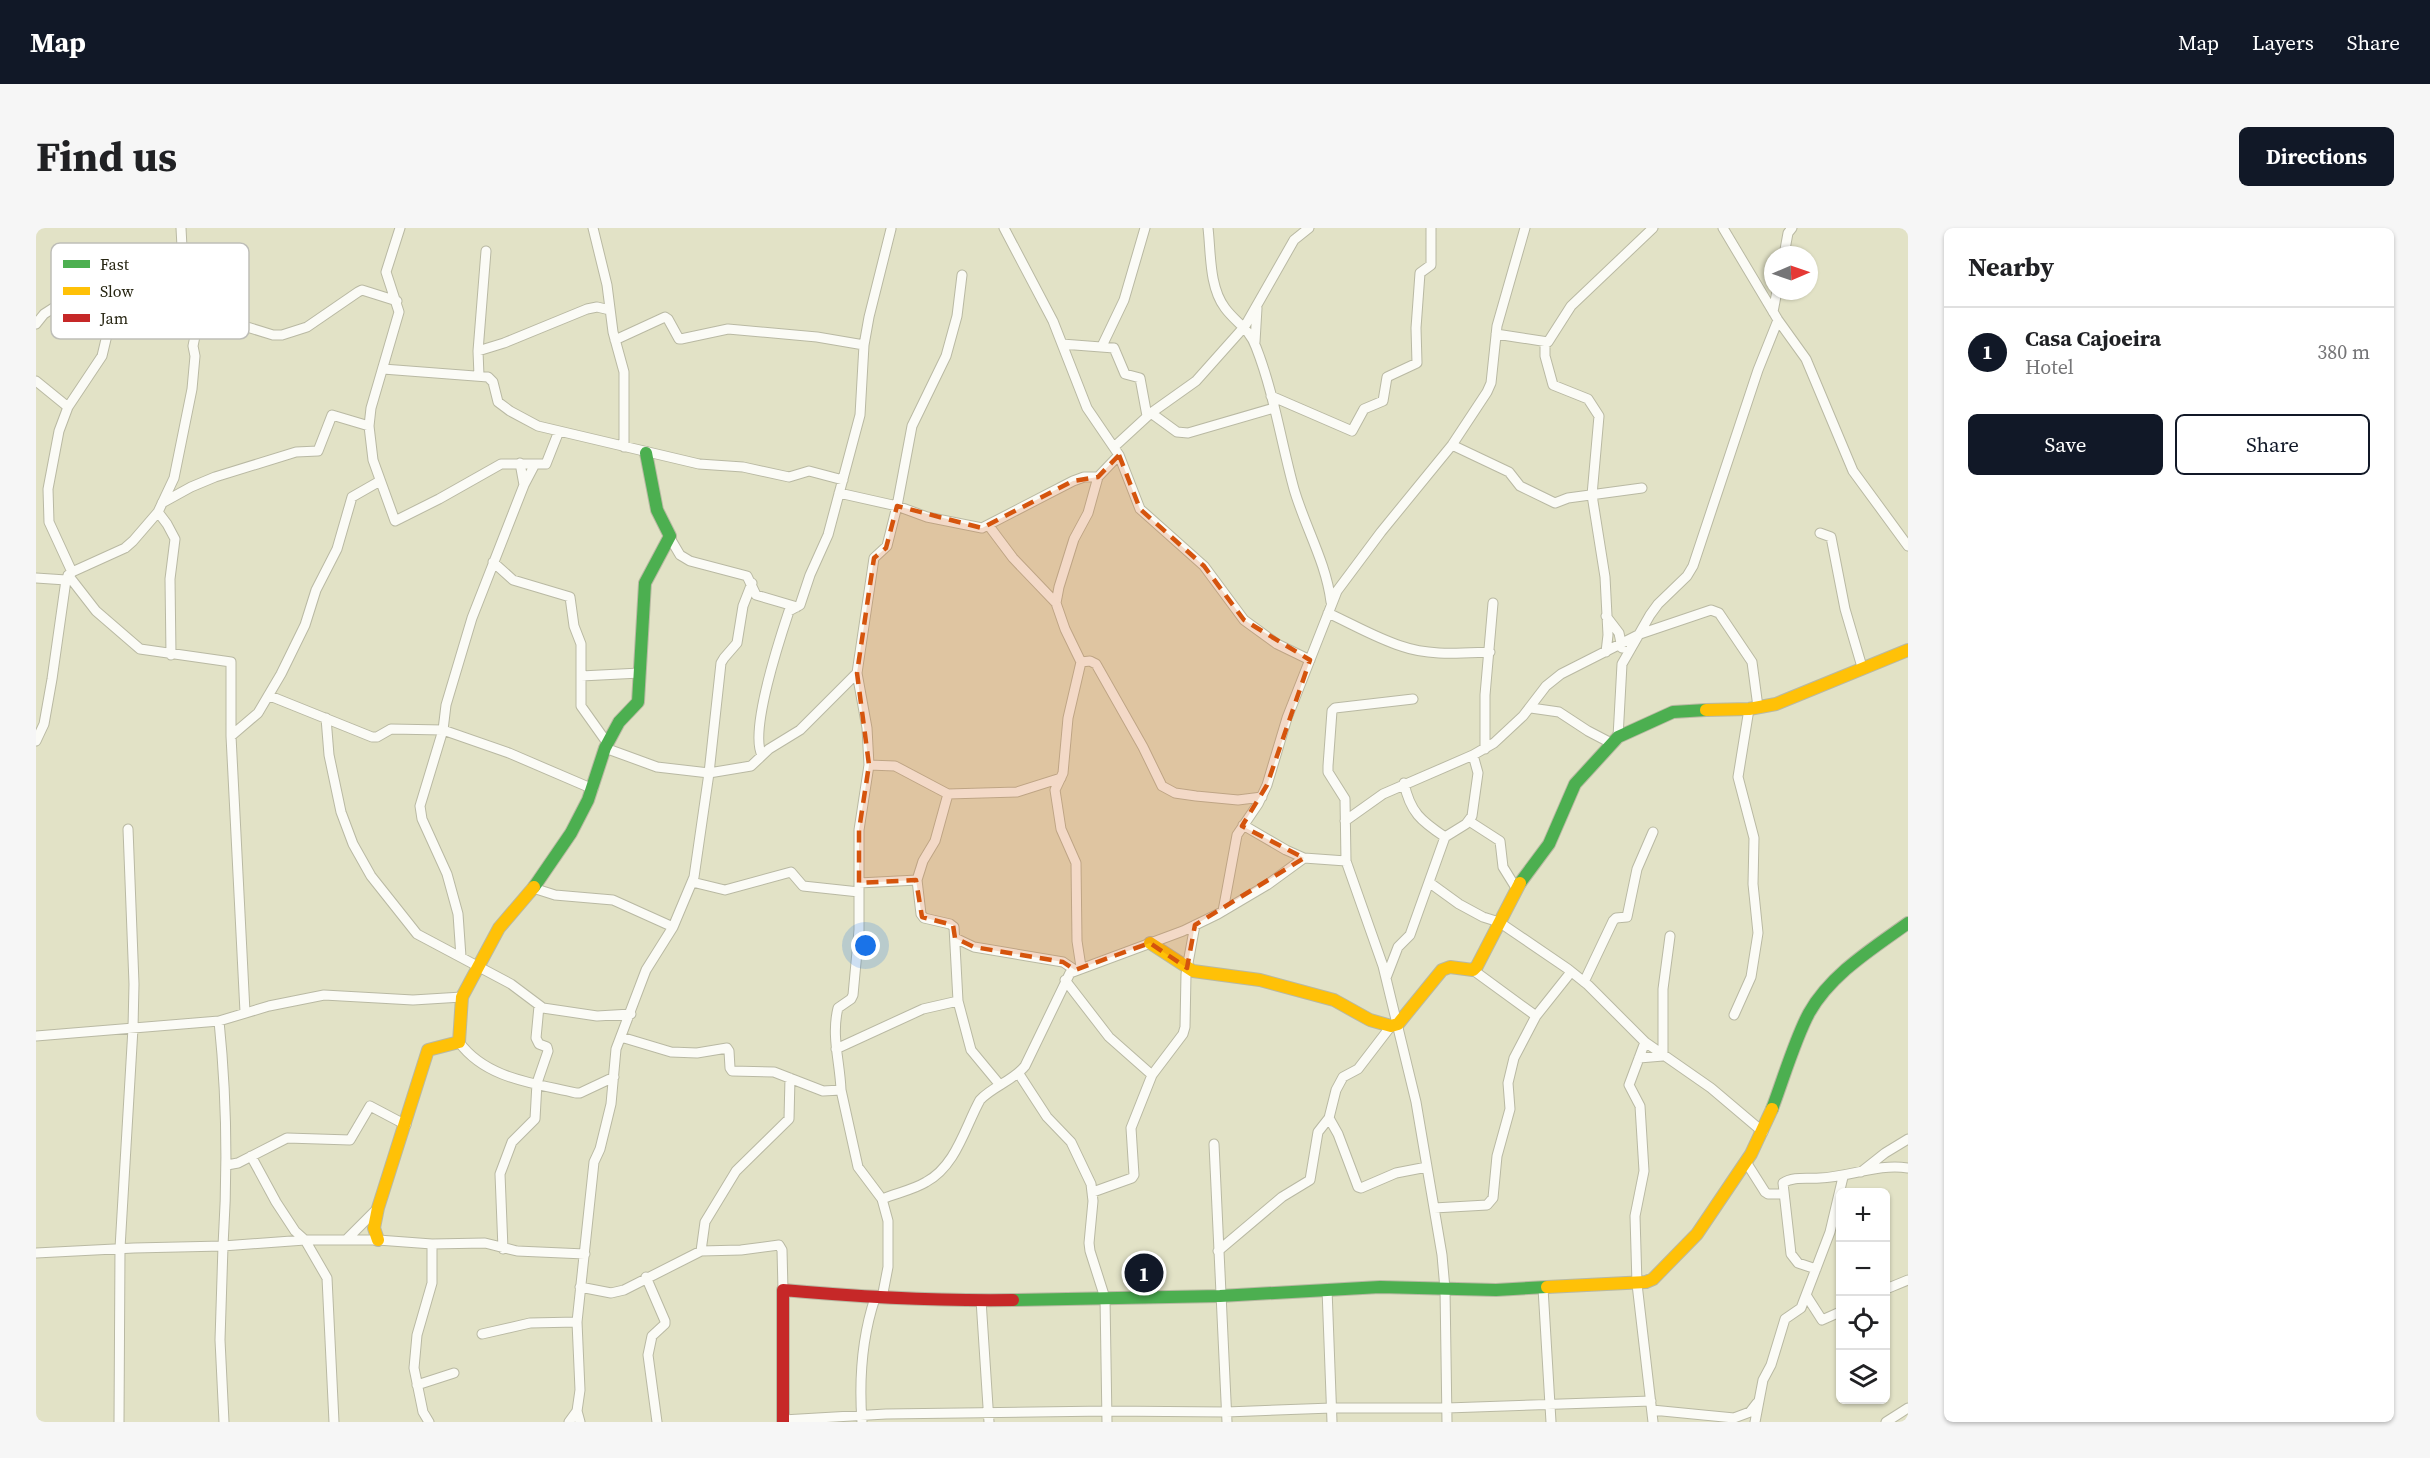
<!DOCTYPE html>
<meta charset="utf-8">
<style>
:root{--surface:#fff;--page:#f6f6f6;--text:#202124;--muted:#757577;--line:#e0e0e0;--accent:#111827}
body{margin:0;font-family:"Source Serif 4",serif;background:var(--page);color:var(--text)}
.controls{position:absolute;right:18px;bottom:18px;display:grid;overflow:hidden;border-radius:9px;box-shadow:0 2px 4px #0004}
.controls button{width:54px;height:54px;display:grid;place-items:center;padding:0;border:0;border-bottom:2px solid var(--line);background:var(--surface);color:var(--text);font:30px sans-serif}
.compass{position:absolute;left:1728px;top:18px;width:54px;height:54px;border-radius:50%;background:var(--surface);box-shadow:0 2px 4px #0004;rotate:88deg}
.you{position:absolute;left:830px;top:718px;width:21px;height:21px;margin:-15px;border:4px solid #fff;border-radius:50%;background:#1a73e8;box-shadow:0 0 0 9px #1a73e833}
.badge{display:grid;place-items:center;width:39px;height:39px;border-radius:50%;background:var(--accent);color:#fff;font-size:20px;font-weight:700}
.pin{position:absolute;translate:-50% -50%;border:3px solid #fff;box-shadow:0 2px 6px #0006}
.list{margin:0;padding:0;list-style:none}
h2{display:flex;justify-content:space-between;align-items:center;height:78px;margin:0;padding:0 24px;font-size:26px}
h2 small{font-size:20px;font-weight:400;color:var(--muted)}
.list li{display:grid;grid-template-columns:39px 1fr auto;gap:18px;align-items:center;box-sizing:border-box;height:90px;padding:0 24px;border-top:2px solid var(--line)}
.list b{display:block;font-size:22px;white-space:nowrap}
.list p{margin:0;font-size:20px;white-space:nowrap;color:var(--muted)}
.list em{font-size:20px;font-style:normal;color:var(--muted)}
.actions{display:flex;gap:12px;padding:18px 24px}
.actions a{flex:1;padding:14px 0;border:2px solid var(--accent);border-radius:9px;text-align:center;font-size:21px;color:var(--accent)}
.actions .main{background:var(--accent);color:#fff}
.icon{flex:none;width:33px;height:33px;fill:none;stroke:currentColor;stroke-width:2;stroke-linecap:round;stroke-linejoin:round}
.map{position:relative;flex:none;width:1872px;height:1194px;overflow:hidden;border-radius:9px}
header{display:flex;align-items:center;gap:36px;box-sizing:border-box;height:84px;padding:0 30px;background:var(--accent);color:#fff}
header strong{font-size:28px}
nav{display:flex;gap:33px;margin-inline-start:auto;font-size:21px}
.intro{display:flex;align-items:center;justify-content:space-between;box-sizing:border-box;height:144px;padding:0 36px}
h1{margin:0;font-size:42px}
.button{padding:15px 27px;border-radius:9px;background:var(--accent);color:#fff;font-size:21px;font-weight:700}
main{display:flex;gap:36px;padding:0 36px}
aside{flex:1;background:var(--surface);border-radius:9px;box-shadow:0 2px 4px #0004}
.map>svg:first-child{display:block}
</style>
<header>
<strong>Map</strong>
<nav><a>Map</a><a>Layers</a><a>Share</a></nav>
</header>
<div class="intro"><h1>Find us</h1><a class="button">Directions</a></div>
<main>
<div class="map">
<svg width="1872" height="1194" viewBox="0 0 1872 1194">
<rect width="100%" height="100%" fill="#e2e2c6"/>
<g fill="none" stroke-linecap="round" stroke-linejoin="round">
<!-- street casing -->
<g stroke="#b9b9a3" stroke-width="11">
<path id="street" d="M364,0L350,44L363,84L335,180L333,198L337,232L359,293L403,271L465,236H510L523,203
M557,0L571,57L577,104L588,144V219
M968,0L1017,93L1051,180L1083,227L1104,281L1168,338L1208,392L1241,416L1274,432
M1172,0C1175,25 1173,59 1189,80C1200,95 1213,100 1220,119C1238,165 1245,214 1258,261C1269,299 1290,334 1295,374
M1687,0L1742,92L1770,131L1817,243L1872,318
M1748,27L1752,5L1756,0
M1737,84L1741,63
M0,96L8,86L22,77L33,76L47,77L76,86L176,96L195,94L237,107H246L271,99L322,64L326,62L361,73
M1460,106L1512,114L1535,78L1617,0
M579,112L629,89L632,91L643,111H645L692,101L781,109L828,117
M1219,114L1221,80
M1509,114V128L1517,157L1552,171L1563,188L1556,267L1569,349L1572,407L1570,424
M1026,116L1078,120L1089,146L1104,150L1111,188
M1066,118L1088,72L1109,0
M442,123L468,115L551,81L561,79L574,82
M347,141L452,149L457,154L462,174L474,183L502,198L663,236L707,239L753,249L773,243L807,252
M443,148L442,123L450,23
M0,153L32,179
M1235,168L1316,203L1328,181L1347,173L1351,149L1381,135L1380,100L1384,45L1395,37V0
M1115,185L1141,204L1152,205L1238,180
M1416,217L1473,244L1484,258L1519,275L1532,270L1606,260
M1078,219L1115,185L1160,153L1209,98L1258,12L1273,0
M484,235L488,257
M803,265L861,278L891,289L946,300L1037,253L1048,249H1062
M126,275L155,259L179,249L260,224L282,223L296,187L333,198
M122,284L131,296L139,311L134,351L135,427
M953,298L977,330L1020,375
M1784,305L1795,309L1809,381L1826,439
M634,310L644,327L654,333L711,348L720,367L761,379
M457,334L477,352L534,369L538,398L545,416V478L572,516
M36,344L89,320L97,313L122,284L138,250L156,161L159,128L157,118L160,103L157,94L147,38L145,0
M32,347L60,383L104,421L195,434V508L209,784
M0,350L30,352
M1292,385C1316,396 1340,410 1365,418C1393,428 1424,425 1454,424
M1570,388L1583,405L1586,420
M1045,434L1054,433L1060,436L1107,519L1126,558L1139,565L1160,568L1202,572L1226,569
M545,448L604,445
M234,468L336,509H341L355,501L407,502L473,525L557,561
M1377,471L1299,480L1296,483L1292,538V544L1309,571L1310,633L1347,738L1380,874L1406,1027L1409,1061L1411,1194
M1495,480L1523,484L1552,503L1575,515
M290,490L293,527L305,584L317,616L335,648L381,706L475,756L507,780L561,788L595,786
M195,508L222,485L245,446L269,397L280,362L301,321L316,269L344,253
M1582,509L1586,436L1614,387L1622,376L1651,348L1657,338L1722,142L1742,92
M0,513L8,496L16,451L30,352L36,344L13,294L12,261L23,203L32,179L66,128L76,86
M569,520L621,539L673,545L715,538L733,521L764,502L821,445
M1449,521V467L1457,375
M726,527C713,504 744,410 753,383L764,377L774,347L792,307L824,187L828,117L833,89L855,1
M833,537L859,538L912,566L981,564L1025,550
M1368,555C1374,584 1385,593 1409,609
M912,566L899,613L887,633L881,652L885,686L888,690L914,696L918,699L922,773L935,822L964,857
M1309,593L1347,566L1437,527L1458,515L1487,488L1510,458L1525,446L1604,406L1675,382L1683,385L1716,434L1722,479
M1433,593L1464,613L1467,639L1480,660
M1207,597L1250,622L1268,630
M656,654L689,662L755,644L767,658L823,664
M823,655L881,652
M1394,655L1423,676L1447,689L1463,694L1532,741L1552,757L1609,814L1675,860L1727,904
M497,660L519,667L577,672L637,699
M1187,683L1201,607L1222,576L1231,557L1251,490L1301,363L1345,304L1416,217L1451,164L1455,155L1461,98L1489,0
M919,710L938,719L1027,734L1039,742
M425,729L422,686L411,646L386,591L384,578L407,502L410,477L436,390L488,257L499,236
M1045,739L1041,713L1040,635L1025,601L1019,562L1027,545L1032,490L1045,434L1029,401L1020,375L1023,359L1038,311L1052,285L1062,249L1083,227
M1437,742L1500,788
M1350,750L1362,719L1374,707L1409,609L1430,596L1436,588L1442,545L1437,527
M1029,752L1073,809L1116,847
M1548,754L1577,693L1580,690L1591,689L1601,641L1617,604
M1698,787L1715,749L1722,705L1717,656L1718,610L1702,549L1713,481
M0,808L183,793L233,778L288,767L377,772L426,769
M585,809L635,824L661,825L691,820L693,823L694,840L696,843L738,844L787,863L805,862L822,939L846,971L852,993V1039L846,1070
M423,814C450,851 498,855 540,865H544L578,849
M1609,814L1593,857L1604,878L1608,943L1599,988L1601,1056L1617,1194
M800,821L887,781L922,773
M1603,830L1627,828V761L1634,708
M983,846L1011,889L1035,914L1055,956L1057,973L1053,1015L1054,1023L1069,1070L1071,1194
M805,862C804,834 795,808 802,780L815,771L817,767L823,702V602L833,537L831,500L821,445L838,330L851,318L861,278L876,198L910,128L921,88L926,47
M1293,890L1302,906L1322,959L1325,960L1360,945L1391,939
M1178,916L1191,1194
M215,928L240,974L259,1003L269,1012L291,1050L298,1194
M1710,934L1729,964L1732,966H1747
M191,937L202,935L251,910L314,912L334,878L370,897
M1825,944L1849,925L1872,911
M1057,964L1096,950L1098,947L1095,900L1116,847L1147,806L1149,799L1150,746L1159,697
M846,971C860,965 877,962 890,954C920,938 929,899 944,872C957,858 977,853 989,838L1034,745L1147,703L1182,686L1231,657L1268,630L1310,633
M1398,980L1451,977L1457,970L1461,928L1474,881L1472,855L1478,830L1500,788L1535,744
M310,1012L342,980
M467,1021L464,946L476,914L499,891L501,855L512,823L511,819L503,816L500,810L503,778
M665,1023L669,994L700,943L753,891L754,850
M1182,1023L1246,969L1274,952L1282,904L1293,890L1300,862L1307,849L1322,841L1355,798
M0,1025L98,1020L187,1018C192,941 191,871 183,793
M1780,1041L1762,1035L1755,1026L1747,955C1757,948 1772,951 1784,950C1813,949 1843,935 1872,940
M610,1049L629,1093V1096L616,1108L612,1127L621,1194
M544,1059L575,1065L588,1062L665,1023L705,1022L743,1017L746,1022L747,1062
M1507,1060L1515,1194
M1291,1061L1296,1194
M1850,1061L1872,1052
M1770,1067L1786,1092L1804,1084
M945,1072L953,1194
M446,1106L494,1095L541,1094
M381,1157L418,1145
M1616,1182L1698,1190L1714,1184L1721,1175
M747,1192L850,1186L1071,1183L1190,1184L1296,1180H1411L1615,1173
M83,1194L84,1020L97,800L98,756L92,601
M188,1194L184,1112L187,1018L269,1012H342L396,1016L449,1015L481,1023L549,1026
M393,1194L387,1184L378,1140L381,1107L396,1055V1016
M533,1194L541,1183
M544,1194L541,1183L544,1162L541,1094L558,934L564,921L575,876L580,821L610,742L637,699L658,649L673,545L685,435L688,430L701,415L707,378L716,355
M826,1194C823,1153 826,1109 839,1070
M1719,1194L1727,1152L1735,1137L1749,1091L1765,1080L1794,1004L1807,949
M1850,1194L1872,1180"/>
</g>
<!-- fast casing -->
<g stroke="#b9b9a3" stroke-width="14">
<path id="fast" d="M1484,655L1513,616L1539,556L1582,509L1637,484L1670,482
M498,659L535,605L552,572L569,520L583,494L602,474L609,355L634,308L621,282L610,225
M1736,881C1747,852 1759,811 1773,785C1795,746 1836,721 1872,695
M977,1072L1184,1068L1344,1059L1460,1062L1511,1059"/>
</g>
<!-- slow casing -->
<g stroke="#b9b9a3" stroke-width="14">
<path id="slow" d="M1670,482L1713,481L1740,476L1872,422
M1114,715L1157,743L1224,752L1298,772L1334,792L1355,798L1362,796L1406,742L1414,739L1437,742L1441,738L1484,655
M342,1012L338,1000L342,980L392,822L423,814L426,769L463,700L498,659
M1511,1059L1610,1054L1617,1051L1661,1006L1715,926L1736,881"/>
</g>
<!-- jam casing -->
<g stroke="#b9b9a3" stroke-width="14">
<path id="jam" d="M747,1194V1062C824,1069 900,1073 977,1072"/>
</g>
<!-- street -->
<use href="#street" stroke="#fbfbf6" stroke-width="9"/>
<!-- fast -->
<use href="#fast" stroke="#4caf50" stroke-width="12"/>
<!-- slow -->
<use href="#slow" stroke="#ffc107" stroke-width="12"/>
<!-- jam -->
<use href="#jam" stroke="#c62828" stroke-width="12"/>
</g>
<!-- marked area -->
<path fill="#d5540d" fill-opacity="0.2" stroke="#d5540d" stroke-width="4.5" stroke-dasharray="12 8" stroke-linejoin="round" d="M1083,227L1104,281L1168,338L1208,392L1274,432L1231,557L1206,598L1268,630L1159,697L1151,740L1114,715L1039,742L1027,734L938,719L919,710L917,697L886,689L880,652L823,655V602L833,537L821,445L838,330L850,320L861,278L946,300L1037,253L1062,249Z"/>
<!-- legend -->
<rect x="15" y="15" width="198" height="96" rx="9" fill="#fff" stroke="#bebeb8" stroke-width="1.5"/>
<rect x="27" y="32" width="27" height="8" fill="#4caf50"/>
<rect x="27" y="59" width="27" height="8" fill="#ffc107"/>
<rect x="27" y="86" width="27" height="8" fill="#c62828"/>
<g font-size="16" fill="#262512">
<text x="64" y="42">Fast</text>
<text x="64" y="69">Slow</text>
<text x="64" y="96">Jam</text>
</g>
</svg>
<div class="controls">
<button>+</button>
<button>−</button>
<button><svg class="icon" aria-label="locate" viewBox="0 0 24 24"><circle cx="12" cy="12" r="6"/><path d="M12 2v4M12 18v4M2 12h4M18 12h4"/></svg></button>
<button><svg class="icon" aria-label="layers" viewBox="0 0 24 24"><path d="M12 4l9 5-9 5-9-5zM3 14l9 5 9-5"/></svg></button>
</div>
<svg class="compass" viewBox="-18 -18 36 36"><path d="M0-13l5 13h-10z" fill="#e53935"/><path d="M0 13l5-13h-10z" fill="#757577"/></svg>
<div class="you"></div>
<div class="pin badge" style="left:1108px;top:1045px">1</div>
</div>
<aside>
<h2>Nearby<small></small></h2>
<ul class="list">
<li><span class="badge">1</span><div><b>Casa Cajoeira</b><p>Hotel</p></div><em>380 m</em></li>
</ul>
<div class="actions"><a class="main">Save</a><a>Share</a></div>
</aside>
</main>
